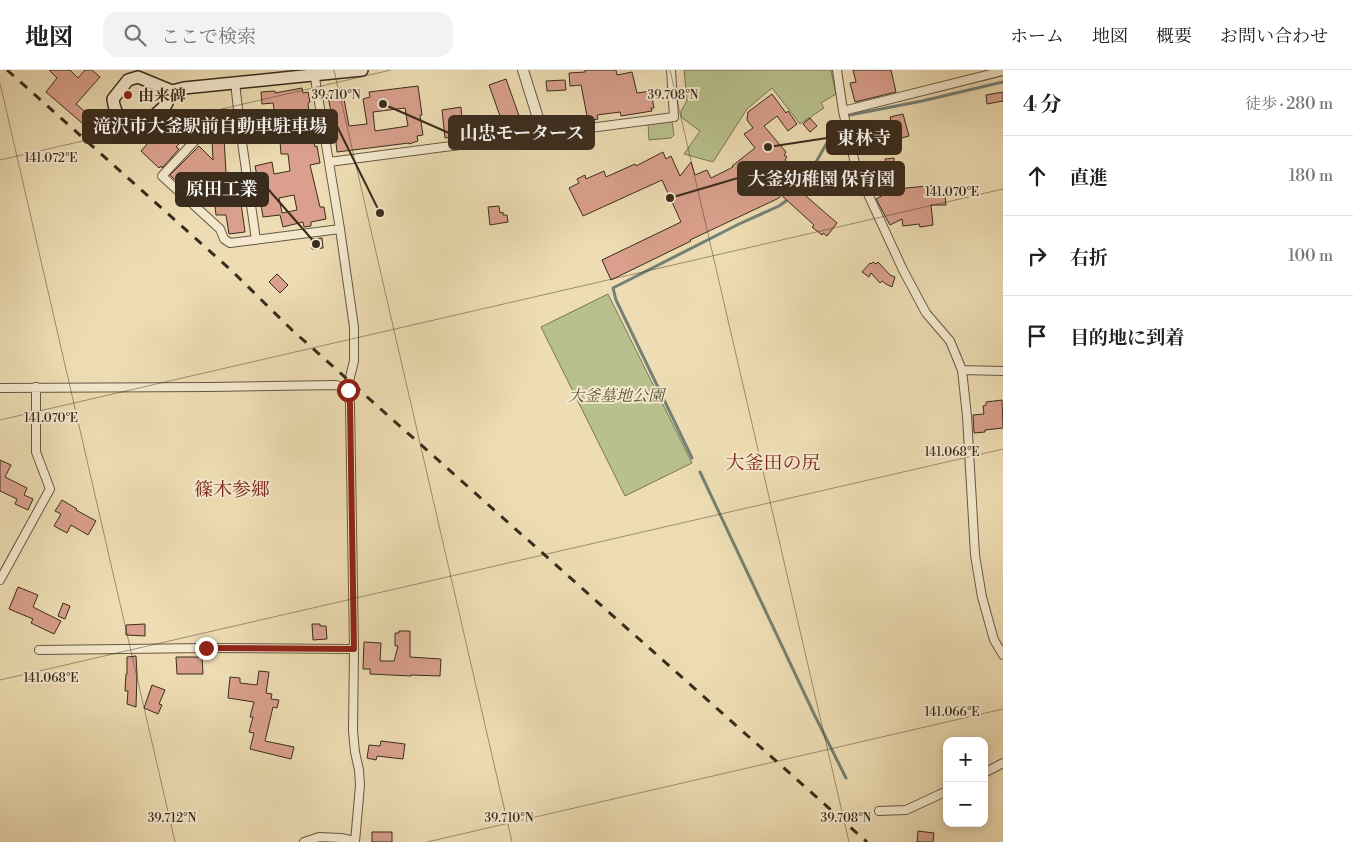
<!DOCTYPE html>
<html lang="ja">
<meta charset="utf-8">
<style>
:root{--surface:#fff;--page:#f2f2f2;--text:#202124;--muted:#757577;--line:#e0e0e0}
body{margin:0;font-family:"Libre Bodoni","Noto Serif JP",serif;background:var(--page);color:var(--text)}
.controls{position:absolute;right:15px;bottom:15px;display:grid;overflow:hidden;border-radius:10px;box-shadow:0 2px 8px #0003}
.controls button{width:45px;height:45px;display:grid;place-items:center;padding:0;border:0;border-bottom:1px solid var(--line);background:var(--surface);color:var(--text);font:25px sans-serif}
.stop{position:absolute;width:15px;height:15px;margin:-11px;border:4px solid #8f2418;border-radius:50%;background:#fff}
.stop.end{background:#8f2418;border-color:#fff;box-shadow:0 1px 5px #0008}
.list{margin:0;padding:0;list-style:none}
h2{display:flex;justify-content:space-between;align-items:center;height:65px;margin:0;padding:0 20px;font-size:21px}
h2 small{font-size:16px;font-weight:400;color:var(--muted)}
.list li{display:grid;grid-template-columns:32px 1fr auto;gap:15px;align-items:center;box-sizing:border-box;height:80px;padding:0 20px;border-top:1px solid var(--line)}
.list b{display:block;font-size:19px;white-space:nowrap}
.list em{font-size:16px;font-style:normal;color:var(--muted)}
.icon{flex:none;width:28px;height:28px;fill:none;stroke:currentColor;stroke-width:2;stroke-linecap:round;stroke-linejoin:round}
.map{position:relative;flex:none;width:1003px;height:772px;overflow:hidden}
header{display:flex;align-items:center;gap:30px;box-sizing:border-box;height:70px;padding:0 25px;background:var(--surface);border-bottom:1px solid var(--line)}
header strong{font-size:24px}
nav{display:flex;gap:28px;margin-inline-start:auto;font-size:18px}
.search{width:350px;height:45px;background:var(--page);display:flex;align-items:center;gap:12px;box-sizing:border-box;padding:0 18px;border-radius:15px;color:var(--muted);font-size:19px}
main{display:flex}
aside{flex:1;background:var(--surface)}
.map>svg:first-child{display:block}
</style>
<header>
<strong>地図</strong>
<div class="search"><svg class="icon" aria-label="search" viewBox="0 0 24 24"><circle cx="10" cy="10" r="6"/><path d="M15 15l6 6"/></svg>ここで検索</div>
<nav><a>ホーム</a><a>地図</a><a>概要</a><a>お問い合わせ</a></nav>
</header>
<main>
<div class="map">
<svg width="1003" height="772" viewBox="0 0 1003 772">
<rect width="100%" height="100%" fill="#eeddb4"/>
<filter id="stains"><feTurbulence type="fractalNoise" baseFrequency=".004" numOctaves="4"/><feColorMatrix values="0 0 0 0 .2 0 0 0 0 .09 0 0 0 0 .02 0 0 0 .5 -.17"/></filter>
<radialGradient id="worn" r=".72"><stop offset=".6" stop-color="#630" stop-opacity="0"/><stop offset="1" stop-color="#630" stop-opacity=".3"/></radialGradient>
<!-- green -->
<path fill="#b8c18d" stroke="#787655" d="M684,0H831L836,24L821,33L824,38L800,54L772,18L747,39L713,92L684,84L700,61L681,47V41L687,31Z
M672,51L674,65L671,68L649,70L648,53Z
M608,224L692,393L625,426L541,257Z"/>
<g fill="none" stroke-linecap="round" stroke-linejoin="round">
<!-- stream -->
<path stroke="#738275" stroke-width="3" d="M850,45L922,31L1003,12
M804,113L836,57
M692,388L616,230L613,218L739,154L779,136L790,128
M700,402L815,646L846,708"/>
</g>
<!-- building -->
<path fill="#daa08d" stroke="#392c1d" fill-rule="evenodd" d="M49,0H70L78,8L85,0H92L100,7L76,34L104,58L97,66L46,22L57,8Z
M585,0H616L617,5L632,2L637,23L651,21L654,38H651L652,41L621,46L620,42L597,45L598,49L588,51L581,15L570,16L569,3L585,2Z
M853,0H891L896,22L855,32L850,13L856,12Z
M506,9L522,54L505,60L489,15Z
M565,10L566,20L547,21L546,11Z
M418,16L422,45H420L423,65L417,66L418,71L409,74V73L337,82L335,63L327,21L342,18L349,56L367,54L363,29L370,27L369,22ZM405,38L408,56L375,61L373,42Z
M302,18L303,23L308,22L310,32L308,33L310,52L315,77L317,76L320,93L310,95L320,137H324L326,149L311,152V156L304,157L303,152L283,157L280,145L263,147L261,135H259L258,123L253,112L258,111L255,96L272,92L274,104L290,101L288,84H281L280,71L267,73L265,53L276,50L273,33L262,34L261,22L275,21V23ZM294,125L297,140L282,143L279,128Z
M1003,22V31L987,34L986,25Z
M772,24L786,43L788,41L797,54L788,61L777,46L764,56L786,82L784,85L787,87L785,90L806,112L815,99L822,103L806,126L837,153L827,166L823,163L822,165L812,157L814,155L781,125L779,128L690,170L691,171L611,210L602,190L681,152L662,110L583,146L569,118L579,113L577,109L585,105L586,109L604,101L606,107L635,94L636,96L663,82L666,89L671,86L680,106L691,92L695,105L707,100L711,108L733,97L732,96L755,78L744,64L753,58L747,50L748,42Z
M461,37L462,50L487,46L489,58L478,60V61L456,65V67L445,68L442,40Z
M225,39L226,52L208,54L206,42Z
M903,44L909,66L858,80L852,54L868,51L870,61L892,56L890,47Z
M810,48L817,56L810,62L803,54Z
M158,62L159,69H184L176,77L179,79L162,98L161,96L159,98L141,81Z
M224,68L226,103L229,102L230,135L241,133L245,162L229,164L226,145H216L214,128L204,137L184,115L183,117L170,105L199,76L213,90L212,69Z
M894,88V95L886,96L885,89Z
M893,109L896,119L938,115L939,126H945L946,135H931L933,155L920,157L919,154L903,156L902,149L890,155L876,129L889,122L886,111Z
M499,136L500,143L503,142V145H507L508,152L490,155L488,137Z
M322,168L323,178L312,179L311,169Z
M873,192L876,194L878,192L890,205L895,207L892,217L886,214L882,211L880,213L871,203L869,207L862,202L870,193L871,194Z
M277,204L288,215L280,223L269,212Z
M1002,330L1003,358L985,360V362L974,363L973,345L984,344L983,336L986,335V332Z
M0,390L11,395L5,407L27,418L24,425L33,429L28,440L15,434L17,429L0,421Z
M62,430L77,439L76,440L96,451L88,465L71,455L67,463L54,456L61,444L55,441Z
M18,517L38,525L33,537L61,551L54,564L31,553L33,549L9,539Z
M63,533L70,536L65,549L58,546Z
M145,554V566L126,565V555Z
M312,554H320V556H326L327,569L313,570Z
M399,561H410V587L441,589L440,606L411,605V606L370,604V599H363L364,572L381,573L380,591H394L398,576H395V563H399Z
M136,586L137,604L136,637L127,634L128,621H125L126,604H127V587Z
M176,587H202L203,604H177Z
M259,601L269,602L266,623L272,624L271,629L279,630L277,638L273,637L265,671L294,677L291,689L250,679L254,663L249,662L253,647H250L254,632L228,628L230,607L240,608V613L257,615Z
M152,615L165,620L159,634L162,635L158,644L144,638Z
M381,671L405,674L403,689L377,686L376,690L367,688L369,675L380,676Z
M918,761L934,763L933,772H917Z
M372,762H392V772H372Z"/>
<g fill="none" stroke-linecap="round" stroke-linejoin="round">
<!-- minor casing -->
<g stroke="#665843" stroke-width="10">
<path id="minor" d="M837,0L843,41L856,98L903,200L926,243L950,271L962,300L967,346L975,485L982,527L994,570L1003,585
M314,2L340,159L354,257V291L349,311L348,320L350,334L354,579L353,661L355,682L359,700L360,715L355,772
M235,12L240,58L256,170
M843,41L1003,1
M240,58L204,61L162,106L220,159L224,169L230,173L340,159
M329,92L674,47L671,0
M962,300L1003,301
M0,318L209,317L336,315L348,320
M0,510L50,419L36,382V317
M39,580L206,578L354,579
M984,703L1003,693
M879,741L906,740L947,721
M304,772L319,767L341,768L355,771"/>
</g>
<!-- tertiary casing -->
<g stroke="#665843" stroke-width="12">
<path id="tertiary" d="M523,0L543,64"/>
</g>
<!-- secondary casing -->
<g stroke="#392c1d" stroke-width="14">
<path id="secondary" d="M172,21L166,35L144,55L135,57C121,49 115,46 113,29L128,10L138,7L172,21L184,18L362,0"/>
</g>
<!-- minor -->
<use href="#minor" stroke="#f4e9ce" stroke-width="8"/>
<!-- tertiary -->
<use href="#tertiary" stroke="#f4e9ce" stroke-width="10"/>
<!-- secondary -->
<use href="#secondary" stroke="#f4e9ce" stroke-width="11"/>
<!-- rail -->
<path stroke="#392c1d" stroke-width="3" stroke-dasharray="9 9" stroke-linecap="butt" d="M7,0L232,201L292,260L867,772"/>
</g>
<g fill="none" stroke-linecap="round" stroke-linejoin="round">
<!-- route -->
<path stroke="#8f2418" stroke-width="6" d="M206,578L354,579L350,334L348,320"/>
</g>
<!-- ticks -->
<path fill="none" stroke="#392c1d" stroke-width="1" stroke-opacity="0.45" d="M334,0L512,772M670,0L849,772M0,13L175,772M0,90L391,0M0,350L1003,119M0,610L1003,379M427,772L1003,639"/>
<!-- markers -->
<circle fill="#8f2418" stroke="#f4e9ce" stroke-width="2" cx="128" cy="25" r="5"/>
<g text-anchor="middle" stroke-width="4" stroke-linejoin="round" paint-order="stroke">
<!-- poi labels -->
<g font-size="16" font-weight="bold" fill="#392c1d" stroke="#f4e9ce" text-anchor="start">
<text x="138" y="31">由来碑</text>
</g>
<!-- park labels -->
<g font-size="16" font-style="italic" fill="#595139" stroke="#f4e9ce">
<text x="616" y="331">大釜墓地公園</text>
</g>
<!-- quarter labels -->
<g font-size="19" fill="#7a1f14" stroke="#f4e9ce">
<text x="773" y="399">大釜田の尻</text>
<text x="232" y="426">篠木参郷</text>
</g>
</g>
<g font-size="12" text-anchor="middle" fill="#392c1d" stroke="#f4e9ce" stroke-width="4" stroke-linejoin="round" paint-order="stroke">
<text x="336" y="29">39.710°N</text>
<text x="673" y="29">39.708°N</text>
<text x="51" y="92">141.072°E</text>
<text x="952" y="126">141.070°E</text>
<text x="51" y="352">141.070°E</text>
<text x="952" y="386">141.068°E</text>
<text x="51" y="612">141.068°E</text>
<text x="952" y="646">141.066°E</text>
<text x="172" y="752">39.712°N</text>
<text x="509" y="752">39.710°N</text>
<text x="846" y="752">39.708°N</text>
</g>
<!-- callouts -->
<path fill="none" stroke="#392c1d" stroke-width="2" d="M380 143L337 56M383 34L449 63M768 77L827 68M670 128L738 108M316 174L268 119"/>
<g fill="#392c1d" stroke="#f4e9ce" stroke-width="2">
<circle cx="380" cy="143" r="5"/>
<circle cx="383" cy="34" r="5"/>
<circle cx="768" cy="77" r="5"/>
<circle cx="670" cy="128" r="5"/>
<circle cx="316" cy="174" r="5"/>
</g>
<g fill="#392c1d" stroke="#392c1d" stroke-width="2">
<rect x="83" y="40" width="254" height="33" rx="5"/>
<rect x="449" y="46" width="145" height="33" rx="5"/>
<rect x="827" y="51" width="74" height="33" rx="5"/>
<rect x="738" y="92" width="166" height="33" rx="5"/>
<rect x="176" y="103" width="92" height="33" rx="5"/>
</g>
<g font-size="18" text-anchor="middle" font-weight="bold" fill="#fff">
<text x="210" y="62">滝沢市大釜駅前自動車駐車場</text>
<text x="522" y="69">山忠モータース</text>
<text x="864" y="74">東林寺</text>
<text x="821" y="115">大釜幼稚園 保育園</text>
<text x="222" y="125">原田工業</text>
</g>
<rect width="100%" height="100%" filter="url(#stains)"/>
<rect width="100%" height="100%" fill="url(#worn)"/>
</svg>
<div class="controls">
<button>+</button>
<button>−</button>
</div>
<div class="stop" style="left:348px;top:320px"></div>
<div class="stop end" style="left:206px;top:578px"></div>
</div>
<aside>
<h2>4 分<small>徒歩 · 280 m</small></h2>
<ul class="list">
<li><svg class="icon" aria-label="ahead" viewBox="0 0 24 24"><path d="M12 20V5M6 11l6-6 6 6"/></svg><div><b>直進</b></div><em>180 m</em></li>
<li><svg class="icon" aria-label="right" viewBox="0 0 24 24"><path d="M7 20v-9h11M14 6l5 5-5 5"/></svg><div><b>右折</b></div><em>100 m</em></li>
<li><svg class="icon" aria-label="arrive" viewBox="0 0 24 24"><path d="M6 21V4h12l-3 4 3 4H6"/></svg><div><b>目的地に到着</b></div></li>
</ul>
</aside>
</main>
